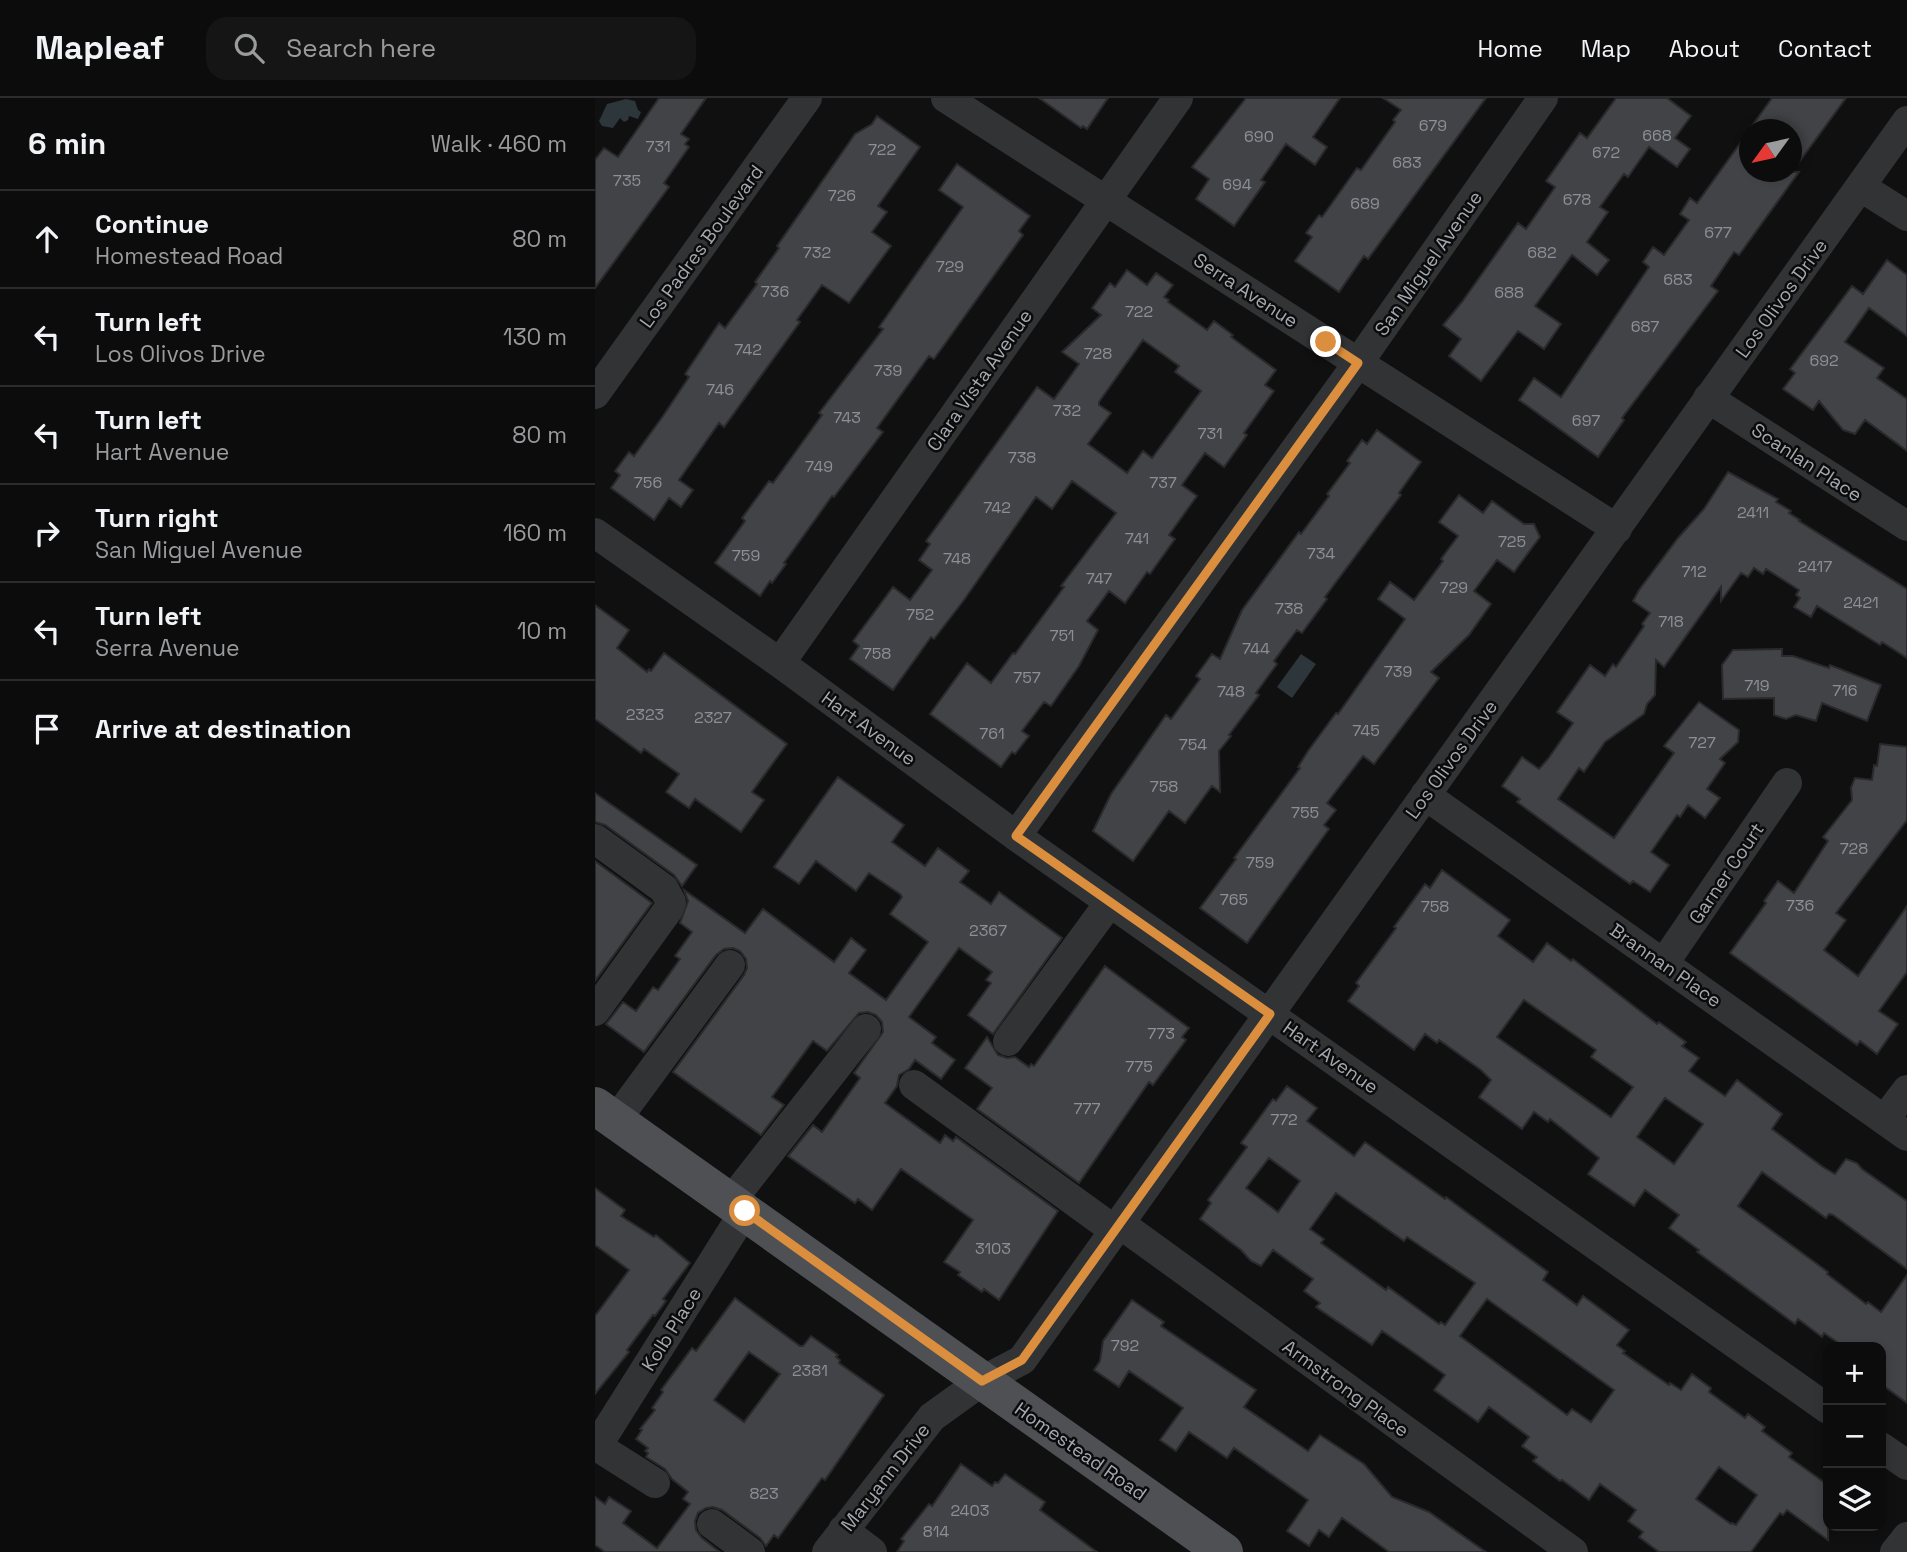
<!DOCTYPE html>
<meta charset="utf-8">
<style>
:root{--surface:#0c0c0d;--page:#151516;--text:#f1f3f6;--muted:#9a9b9d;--line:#2c2c2e}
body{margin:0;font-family:"Space Grotesk",sans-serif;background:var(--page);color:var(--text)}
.controls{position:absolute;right:21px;bottom:21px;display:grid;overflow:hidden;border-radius:14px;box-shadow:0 4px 10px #0003}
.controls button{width:63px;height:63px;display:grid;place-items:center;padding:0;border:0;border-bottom:2px solid var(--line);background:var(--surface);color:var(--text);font:35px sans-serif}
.compass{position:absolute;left:1144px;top:21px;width:63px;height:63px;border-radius:50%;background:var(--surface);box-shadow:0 4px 10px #0003;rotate:237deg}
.stop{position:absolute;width:21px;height:21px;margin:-16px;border:5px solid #db8f3e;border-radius:50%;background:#fff}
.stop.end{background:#db8f3e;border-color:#fff;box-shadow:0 2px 7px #0008}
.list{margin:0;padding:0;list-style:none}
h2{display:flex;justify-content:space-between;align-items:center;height:91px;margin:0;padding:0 28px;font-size:30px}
h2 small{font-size:23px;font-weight:400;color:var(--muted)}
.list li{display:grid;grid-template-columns:46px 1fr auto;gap:21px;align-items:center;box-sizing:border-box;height:98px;padding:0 28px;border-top:2px solid var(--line)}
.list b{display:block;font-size:26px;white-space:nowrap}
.list p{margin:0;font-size:23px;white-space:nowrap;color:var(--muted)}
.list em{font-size:23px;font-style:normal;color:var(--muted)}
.icon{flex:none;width:38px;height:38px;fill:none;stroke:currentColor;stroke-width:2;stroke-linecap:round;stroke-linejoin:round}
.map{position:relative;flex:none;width:1312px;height:1454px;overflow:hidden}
header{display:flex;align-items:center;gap:42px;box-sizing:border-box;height:98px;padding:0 35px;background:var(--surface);border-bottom:2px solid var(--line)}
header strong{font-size:33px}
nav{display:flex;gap:38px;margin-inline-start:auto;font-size:24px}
.search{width:490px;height:63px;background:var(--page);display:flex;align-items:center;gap:18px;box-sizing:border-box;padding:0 24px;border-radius:21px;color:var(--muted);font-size:26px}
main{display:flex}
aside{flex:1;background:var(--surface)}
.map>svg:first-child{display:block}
</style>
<header>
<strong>Mapleaf</strong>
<div class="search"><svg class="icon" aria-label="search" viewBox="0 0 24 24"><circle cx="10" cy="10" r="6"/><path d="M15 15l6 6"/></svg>Search here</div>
<nav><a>Home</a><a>Map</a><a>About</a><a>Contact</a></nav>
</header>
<main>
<aside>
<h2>6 min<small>Walk · 460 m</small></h2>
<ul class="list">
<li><svg class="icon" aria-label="ahead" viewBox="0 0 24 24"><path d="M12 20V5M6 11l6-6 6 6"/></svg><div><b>Continue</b><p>Homestead Road</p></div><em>80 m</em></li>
<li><svg class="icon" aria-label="left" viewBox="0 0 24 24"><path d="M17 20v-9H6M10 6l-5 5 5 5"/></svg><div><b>Turn left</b><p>Los Olivos Drive</p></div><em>130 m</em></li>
<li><svg class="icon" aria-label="left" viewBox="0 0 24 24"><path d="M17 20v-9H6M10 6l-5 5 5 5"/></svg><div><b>Turn left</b><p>Hart Avenue</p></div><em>80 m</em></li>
<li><svg class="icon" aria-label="right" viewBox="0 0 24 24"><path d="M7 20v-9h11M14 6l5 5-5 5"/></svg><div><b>Turn right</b><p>San Miguel Avenue</p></div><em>160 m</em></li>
<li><svg class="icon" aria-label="left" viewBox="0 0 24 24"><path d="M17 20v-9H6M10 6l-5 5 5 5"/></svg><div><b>Turn left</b><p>Serra Avenue</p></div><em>10 m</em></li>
<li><svg class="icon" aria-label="arrive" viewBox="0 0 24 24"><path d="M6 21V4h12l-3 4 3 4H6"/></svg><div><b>Arrive at destination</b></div></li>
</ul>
</aside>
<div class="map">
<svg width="1312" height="1454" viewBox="0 0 1312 1454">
<rect width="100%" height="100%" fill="#101011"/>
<!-- water -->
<path fill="#2d363a" d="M31,1L40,3L43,12L46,14L43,21L34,18L33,22L29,24L25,20L18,30L7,28L4,23L12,6Z
M706,556L721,566L697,600L682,589Z"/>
<!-- building -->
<path fill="#424346" stroke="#2a2a2d" stroke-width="2" fill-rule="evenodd" d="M64,0H111L86,36L94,41L90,46L94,49L69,85L74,89L0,190V62L9,50L23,59Z
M444,0H513L492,31L488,28L486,30Z
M651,0H745L718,39L732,49L720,67L691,46L666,82L670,84L639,128L601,101L614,81L597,69Z
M788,0H891L773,161L769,158L744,194L700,163L717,139L711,135L724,117L727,119L762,70L766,72L800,24L798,22L806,12Z
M1021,0H1072L1096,18L1080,40L1095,51L1082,69L1054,49L1033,79L1029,76L1005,109L1013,114L992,144L1014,162L1002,177L977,157L940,208L966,226L949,251L923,233L886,283L854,258L866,241L848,227L867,204L923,125L931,131L960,89L951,83L985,35L992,40Z
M1177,0H1251L1197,74H1204L1144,157L1139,154L1116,188L1123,193L1027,320L1029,322L1003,359L924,302L939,280L966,299L1054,169L1048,164L1058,149L1069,157L1094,122L1085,116L1095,100L1102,105L1154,33V74H1196V32H1154Z
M282,18L325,49L283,108L292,114L277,134L296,148L254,205L227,187L202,222L205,224L129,329L124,325L84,382L98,392L86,409L74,400L59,422L16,390L25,377L20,373L34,354L39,358L68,318L94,279L90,276L124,225L130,230L162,186L160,184L184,150L182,148L260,36L277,26Z
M362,66L435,118L424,133L428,137L339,261L334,258L282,330L288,334L239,399L237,398L189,465L191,466L177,485L175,483L165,498L120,465L150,423L147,420L174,383L178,385L227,317L224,315L288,231L284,229L368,109L344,92Z
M1292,162L1312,177V238L1274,210L1250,244L1289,270L1282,280L1312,301V353L1270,322L1260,336L1248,332L1224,303L1218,312L1188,291L1200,275L1195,271L1257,188L1268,196Z
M532,172L552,187L561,175L578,187L569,199L574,202L573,204L612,232L619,223L638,237L636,239L681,272L670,287L679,293L649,335L652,337L629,369L610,355L587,387L602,398L574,437L580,441L555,476L552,474L530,505L514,493L492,523L503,532L484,568L456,608L449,604L427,633L434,638L420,656L417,654L406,669L335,616L372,565L396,585L418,555L420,556L469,489L466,488L521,415L477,383L457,411L441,399L369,502L339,541L336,539L298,592L255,561L264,548L258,543L298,489L315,502L337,472L324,462L335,446L331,443L442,289L459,301L484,266L467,254L506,217L497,210L515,185L520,189ZM548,242L584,268L580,274L606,293L557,360L548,353L532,375L493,346L516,315L504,307V304Z
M782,332L826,364L804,395L806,397L730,499L732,501L707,535L702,532L679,563L682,566L661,595L664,597L634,637L636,638L624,653L625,694L617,688L590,725L574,713L538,763L498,733L516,696L571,617L576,621L605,581L601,578L617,556L625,561L647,512L704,434L706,436L734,398L732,396L755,365L752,363L767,342L772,346Z
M1133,374L1183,401L1181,404L1196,413L1194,415L1205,422L1204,423L1312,491V560L1287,544L1285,547L1222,508L1216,519L1199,509L1205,500L1201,497L1204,492L1171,471L1168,476L1159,470L1153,479L1146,475L1126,503V489L1069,569L1061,562L1060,597L1052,606L1049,616L1010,644L989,674L984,670L963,701L1019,740L1079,655L1069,648L1104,604L1144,632L1143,644L1125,661L1130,665L1112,691L1125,700L1110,720L1093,707L1085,719L1082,717L1056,754L1074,767L1055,794L1038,783L1035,786L990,754L922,704L925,701L907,688L927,659L944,671L953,661L978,625L962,614L995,567L1010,578L1018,566L1021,569L1049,528L1047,526L1055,515L1038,503L1044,492L1083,440L1109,411Z
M864,397L888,415L897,403L929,426H939L945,439L919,474L902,462L879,493L896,506L874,537L836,574L844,580L779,666L768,658L732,705L741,712L729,727L734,731L652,845L605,810L641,761L639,760L705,670L703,669L713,653L741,615L743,616L810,521L783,501L795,484L819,502L848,463L846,461L863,438L844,424Z
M0,507L34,532L22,550L52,574L54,571L56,573L69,555L192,646L157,694L169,702L146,734L100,701L94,710L71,694L84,676L49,651L46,655L0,621Z
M1187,551V558H1198L1234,570L1235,567L1286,587L1272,623L1227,605L1221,623L1201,617L1191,621L1179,617V600L1128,601L1127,567L1138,552Z
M1285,646L1312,649V722L1241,815L1251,822L1229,852L1263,878L1312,808V874L1284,913L1303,926L1282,956L1265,943L1262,947L1135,855L1171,805L1169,803L1183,783L1199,795L1233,743L1228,739L1257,702L1256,690L1260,680L1277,682L1279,667L1282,668Z
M243,679L309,727L297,744L330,768L343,750L374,773L365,784L396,806L404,794L467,840L398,936L373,917L396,885L391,882L397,874L364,850L314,919L341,939L337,945L360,962L346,981L320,962L314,971L304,977L302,988L290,1005L345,1045L350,1037L358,1043L361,1039L463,1113L404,1202L389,1191L387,1194L363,1177L365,1174L349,1164L378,1122L306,1071L277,1112L263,1101L260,1105L193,1058L218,1027L227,1034L265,980L259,975L288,934L287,924L281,917L273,914L264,915L232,953L218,943L177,999L189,1007L166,1037L78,974L149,877L152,870L151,861L145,853L138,850L129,851L121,857L49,954L11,926L28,904L41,913L58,889L63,892L85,861L80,858L97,834L85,825L93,803L89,792L150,835L168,811L239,864L256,840L271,852L254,875L291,902L333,844L295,816L307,799L305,796L274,775L261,793L221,763L204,786L179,769Z
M0,695L102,767L87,788L79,777L10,727L0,724Z
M0,763L57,805L0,883Z
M847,772L915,822L903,838L938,864L952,845L976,863L978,861L1062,926L1064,924L1091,944L1087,948L1104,960L1094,973L1130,998L1142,982L1187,1016L1177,1031L1228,1069L1240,1076L1251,1061L1262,1065L1267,1071L1312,1103V1171L1238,1117L1234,1116L1231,1120L1167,1074L1143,1108L1233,1174L1232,1176L1271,1206L1273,1204L1286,1214L1312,1177V1305L1286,1286V1249H1249L1229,1235L1227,1239L1203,1221L1200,1226L1102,1154L1104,1152L1074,1130L1084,1117L1050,1092L1039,1108L993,1076L1004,1060L955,1021L953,1024L939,1014L927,1031L884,999L896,982L886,972L844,942L842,945L830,936L819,952L753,903L764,888L761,885L801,830L799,829L830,786L835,790ZM929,902L1001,952L996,959L1038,989L1016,1019L902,939ZM1070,1000L1108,1026L1079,1066L1042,1039Z
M510,868L594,930L587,939L591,942L558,987L554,984L484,1085L382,1011L397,990L370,970L392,939L403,957L412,960L420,959L434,969L436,966L439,968Z
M692,988L722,1010L712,1023L759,1058L770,1044L850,1101L851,1099L953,1174L948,1182L982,1207L988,1198L1034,1232L1022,1247L1030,1253L1028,1255L1074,1287L1075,1285L1086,1292L1097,1276L1116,1290L1114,1294L1150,1320L1153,1316L1170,1329L1167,1333L1197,1355L1194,1359L1233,1387V1442L1192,1412L1188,1417L1185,1415L1156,1454H1064L1044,1439L1048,1434L1033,1423L1041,1412L1005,1386L994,1402L967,1382L965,1383L938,1363L942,1359L927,1348L934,1339L894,1309L883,1324L839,1292L850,1277L815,1252L787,1233L777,1247L721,1209L725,1205L709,1193L718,1181L678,1152L666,1168L656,1163L646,1152L605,1121L616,1105L613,1102L652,1049L646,1045L678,1001L681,1003ZM674,1060L705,1083L683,1114L651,1090ZM741,1095L809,1143L812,1139L880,1185L850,1227L846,1224L844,1226L793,1189L791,1192L726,1145L729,1141L715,1131ZM892,1201L1019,1292L996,1324L977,1311L972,1317L865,1238ZM1124,1369L1162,1397L1141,1427L1137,1425L1136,1426L1101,1401Z
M0,1090L30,1112L26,1118L59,1139L61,1137L95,1165L68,1201L71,1203L60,1218L58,1217L32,1252L34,1254L0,1296V1218L34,1172L0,1147Z
M140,1200L205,1248H208L216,1238L243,1257L241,1259L245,1262L244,1265L289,1297L230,1382L227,1380L183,1440L179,1437L171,1448L165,1440L127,1412L118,1409L111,1410L103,1415L100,1423L101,1432L107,1440L125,1454H10L0,1447V1399L10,1406L14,1399L36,1413L28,1425L62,1450L95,1406L88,1401L93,1394L77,1381L70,1371L51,1359L53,1355L50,1353L53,1350L41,1341L47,1332L45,1331L60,1312L57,1310L68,1294L66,1292L97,1250L101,1253ZM154,1254L185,1276L149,1324L119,1302Z
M537,1202L569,1224L566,1228L661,1292L649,1309L713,1353L725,1337L769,1366L797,1399L834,1414L891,1454H794L747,1420L734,1439L724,1432L714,1448L692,1433L713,1402L639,1350L632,1360L594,1334L581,1353L565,1342L588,1310L534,1273L524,1289L499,1272L505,1263L508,1243Z
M366,1366L397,1388L400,1384L403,1385L410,1376L450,1404L445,1412L502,1454H302L309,1443L306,1441L334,1406L337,1408Z"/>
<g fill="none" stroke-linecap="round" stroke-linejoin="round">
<!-- minor -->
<path stroke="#313335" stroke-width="30" d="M351,0L1022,431
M1266,89L1312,118
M0,296L212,0
M1113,300L1312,428
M0,435L185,565L421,738L1233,1311
M185,565L583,0
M830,697L1312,1038
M421,738L763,265L948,0
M0,741L69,791L76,804L73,812L0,913
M1069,865L1192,685
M413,943L515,804
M319,987L519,1132
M1290,1021L1312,992
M21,1022L135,867
M136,1103L271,931
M524,1125L978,1454
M0,1347L60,1385
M2,1348L150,1113
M1286,1349L1312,1367
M117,1426L155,1454
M248,1432L277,1454
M232,1454L337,1319L387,1283L427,1262L1312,23
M1300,1454L1312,1439"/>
<!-- major -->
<path stroke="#4e5054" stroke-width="38" d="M0,1008L629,1454"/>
</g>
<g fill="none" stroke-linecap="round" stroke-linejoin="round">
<!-- route -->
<path stroke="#db8f3e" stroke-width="9" d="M150,1113L387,1283L427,1262L675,916L421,738L763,265L731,244"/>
</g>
<g text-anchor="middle" stroke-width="5" stroke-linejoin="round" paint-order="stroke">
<!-- number labels -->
<g font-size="16" fill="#8b9096">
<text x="838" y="33">679</text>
<text x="1062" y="43">668</text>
<text x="664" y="44">690</text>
<text x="63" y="54">731</text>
<text x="287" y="57">722</text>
<text x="1011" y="60">672</text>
<text x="812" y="70">683</text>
<text x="32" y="88">735</text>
<text x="642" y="92">694</text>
<text x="247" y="103">726</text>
<text x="982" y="107">678</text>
<text x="770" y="111">689</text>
<text x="1123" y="140">677</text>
<text x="222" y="160">732</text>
<text x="947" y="160">682</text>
<text x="355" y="174">729</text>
<text x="1083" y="187">683</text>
<text x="180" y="199">736</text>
<text x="914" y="200">688</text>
<text x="544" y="219">722</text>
<text x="1050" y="234">687</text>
<text x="153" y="257">742</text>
<text x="503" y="261">728</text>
<text x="1229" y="268">692</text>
<text x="293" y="278">739</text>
<text x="125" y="297">746</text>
<text x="472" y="318">732</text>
<text x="252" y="325">743</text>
<text x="991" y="328">697</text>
<text x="615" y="341">731</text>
<text x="427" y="365">738</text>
<text x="224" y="374">749</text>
<text x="53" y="390">756</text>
<text x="568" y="390">737</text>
<text x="402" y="415">742</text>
<text x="1158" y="420">2411</text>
<text x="542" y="446">741</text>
<text x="917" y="449">725</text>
<text x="726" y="461">734</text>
<text x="151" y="463">759</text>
<text x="362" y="466">748</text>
<text x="1220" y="474">2417</text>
<text x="1099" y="479">712</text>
<text x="504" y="486">747</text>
<text x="859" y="495">729</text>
<text x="1266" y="510">2421</text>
<text x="694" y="516">738</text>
<text x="325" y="522">752</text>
<text x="1076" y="529">718</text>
<text x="467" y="543">751</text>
<text x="661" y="556">744</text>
<text x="282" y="561">758</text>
<text x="803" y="579">739</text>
<text x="432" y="585">757</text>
<text x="1162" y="593">719</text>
<text x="1250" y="598">716</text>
<text x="636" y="599">748</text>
<text x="50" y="622">2323</text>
<text x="118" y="625">2327</text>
<text x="771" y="638">745</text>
<text x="397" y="641">761</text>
<text x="1107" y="650">727</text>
<text x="598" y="652">754</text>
<text x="569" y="694">758</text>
<text x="710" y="720">755</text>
<text x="1259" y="756">728</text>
<text x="665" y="770">759</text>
<text x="639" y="807">765</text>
<text x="1205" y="813">736</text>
<text x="840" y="814">758</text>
<text x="393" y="838">2367</text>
<text x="566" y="941">773</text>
<text x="544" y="974">775</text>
<text x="492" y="1016">777</text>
<text x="689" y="1027">772</text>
<text x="398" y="1156">3103</text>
<text x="530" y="1253">792</text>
<text x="215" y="1278">2381</text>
<text x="169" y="1401">823</text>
<text x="375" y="1418">2403</text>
<text x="341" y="1439">814</text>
</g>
<!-- street labels -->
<g font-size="19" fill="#a3a9b0" stroke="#0b0b0c">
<text transform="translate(106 148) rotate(-54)" y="7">Los Padres Boulevard</text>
<text transform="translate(833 165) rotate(-55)" y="7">San Miguel Avenue</text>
<text transform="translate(651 192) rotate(33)" y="7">Serra Avenue</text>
<text transform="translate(1186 200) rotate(-54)" y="7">Los Olivos Drive</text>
<text transform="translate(384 282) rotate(-55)" y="7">Clara Vista Avenue</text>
<text transform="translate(1212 364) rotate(33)" y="7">Scanlan Place</text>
<text transform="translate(274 630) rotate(36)" y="7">Hart Avenue</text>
<text transform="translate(856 661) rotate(-54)" y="7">Los Olivos Drive</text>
<text transform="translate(1131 775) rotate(-56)" y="7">Garner Court</text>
<text transform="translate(1071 867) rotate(35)" y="7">Brannan Place</text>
<text transform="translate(736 959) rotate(35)" y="7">Hart Avenue</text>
<text transform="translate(76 1231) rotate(-58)" y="7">Kolb Place</text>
<text transform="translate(751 1290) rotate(36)" y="7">Armstrong Place</text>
<text transform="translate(486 1353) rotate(35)" y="7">Homestead Road</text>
<text transform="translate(290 1379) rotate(-52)" y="7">Maryann Drive</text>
</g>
</g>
</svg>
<div class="controls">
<button>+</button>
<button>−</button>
<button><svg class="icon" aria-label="layers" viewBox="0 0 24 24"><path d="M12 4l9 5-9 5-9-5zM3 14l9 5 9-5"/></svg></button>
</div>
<svg class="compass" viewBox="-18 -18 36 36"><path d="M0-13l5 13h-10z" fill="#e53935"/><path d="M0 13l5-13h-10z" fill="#9a9b9d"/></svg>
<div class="stop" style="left:150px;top:1113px"></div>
<div class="stop end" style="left:731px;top:244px"></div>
</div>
</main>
